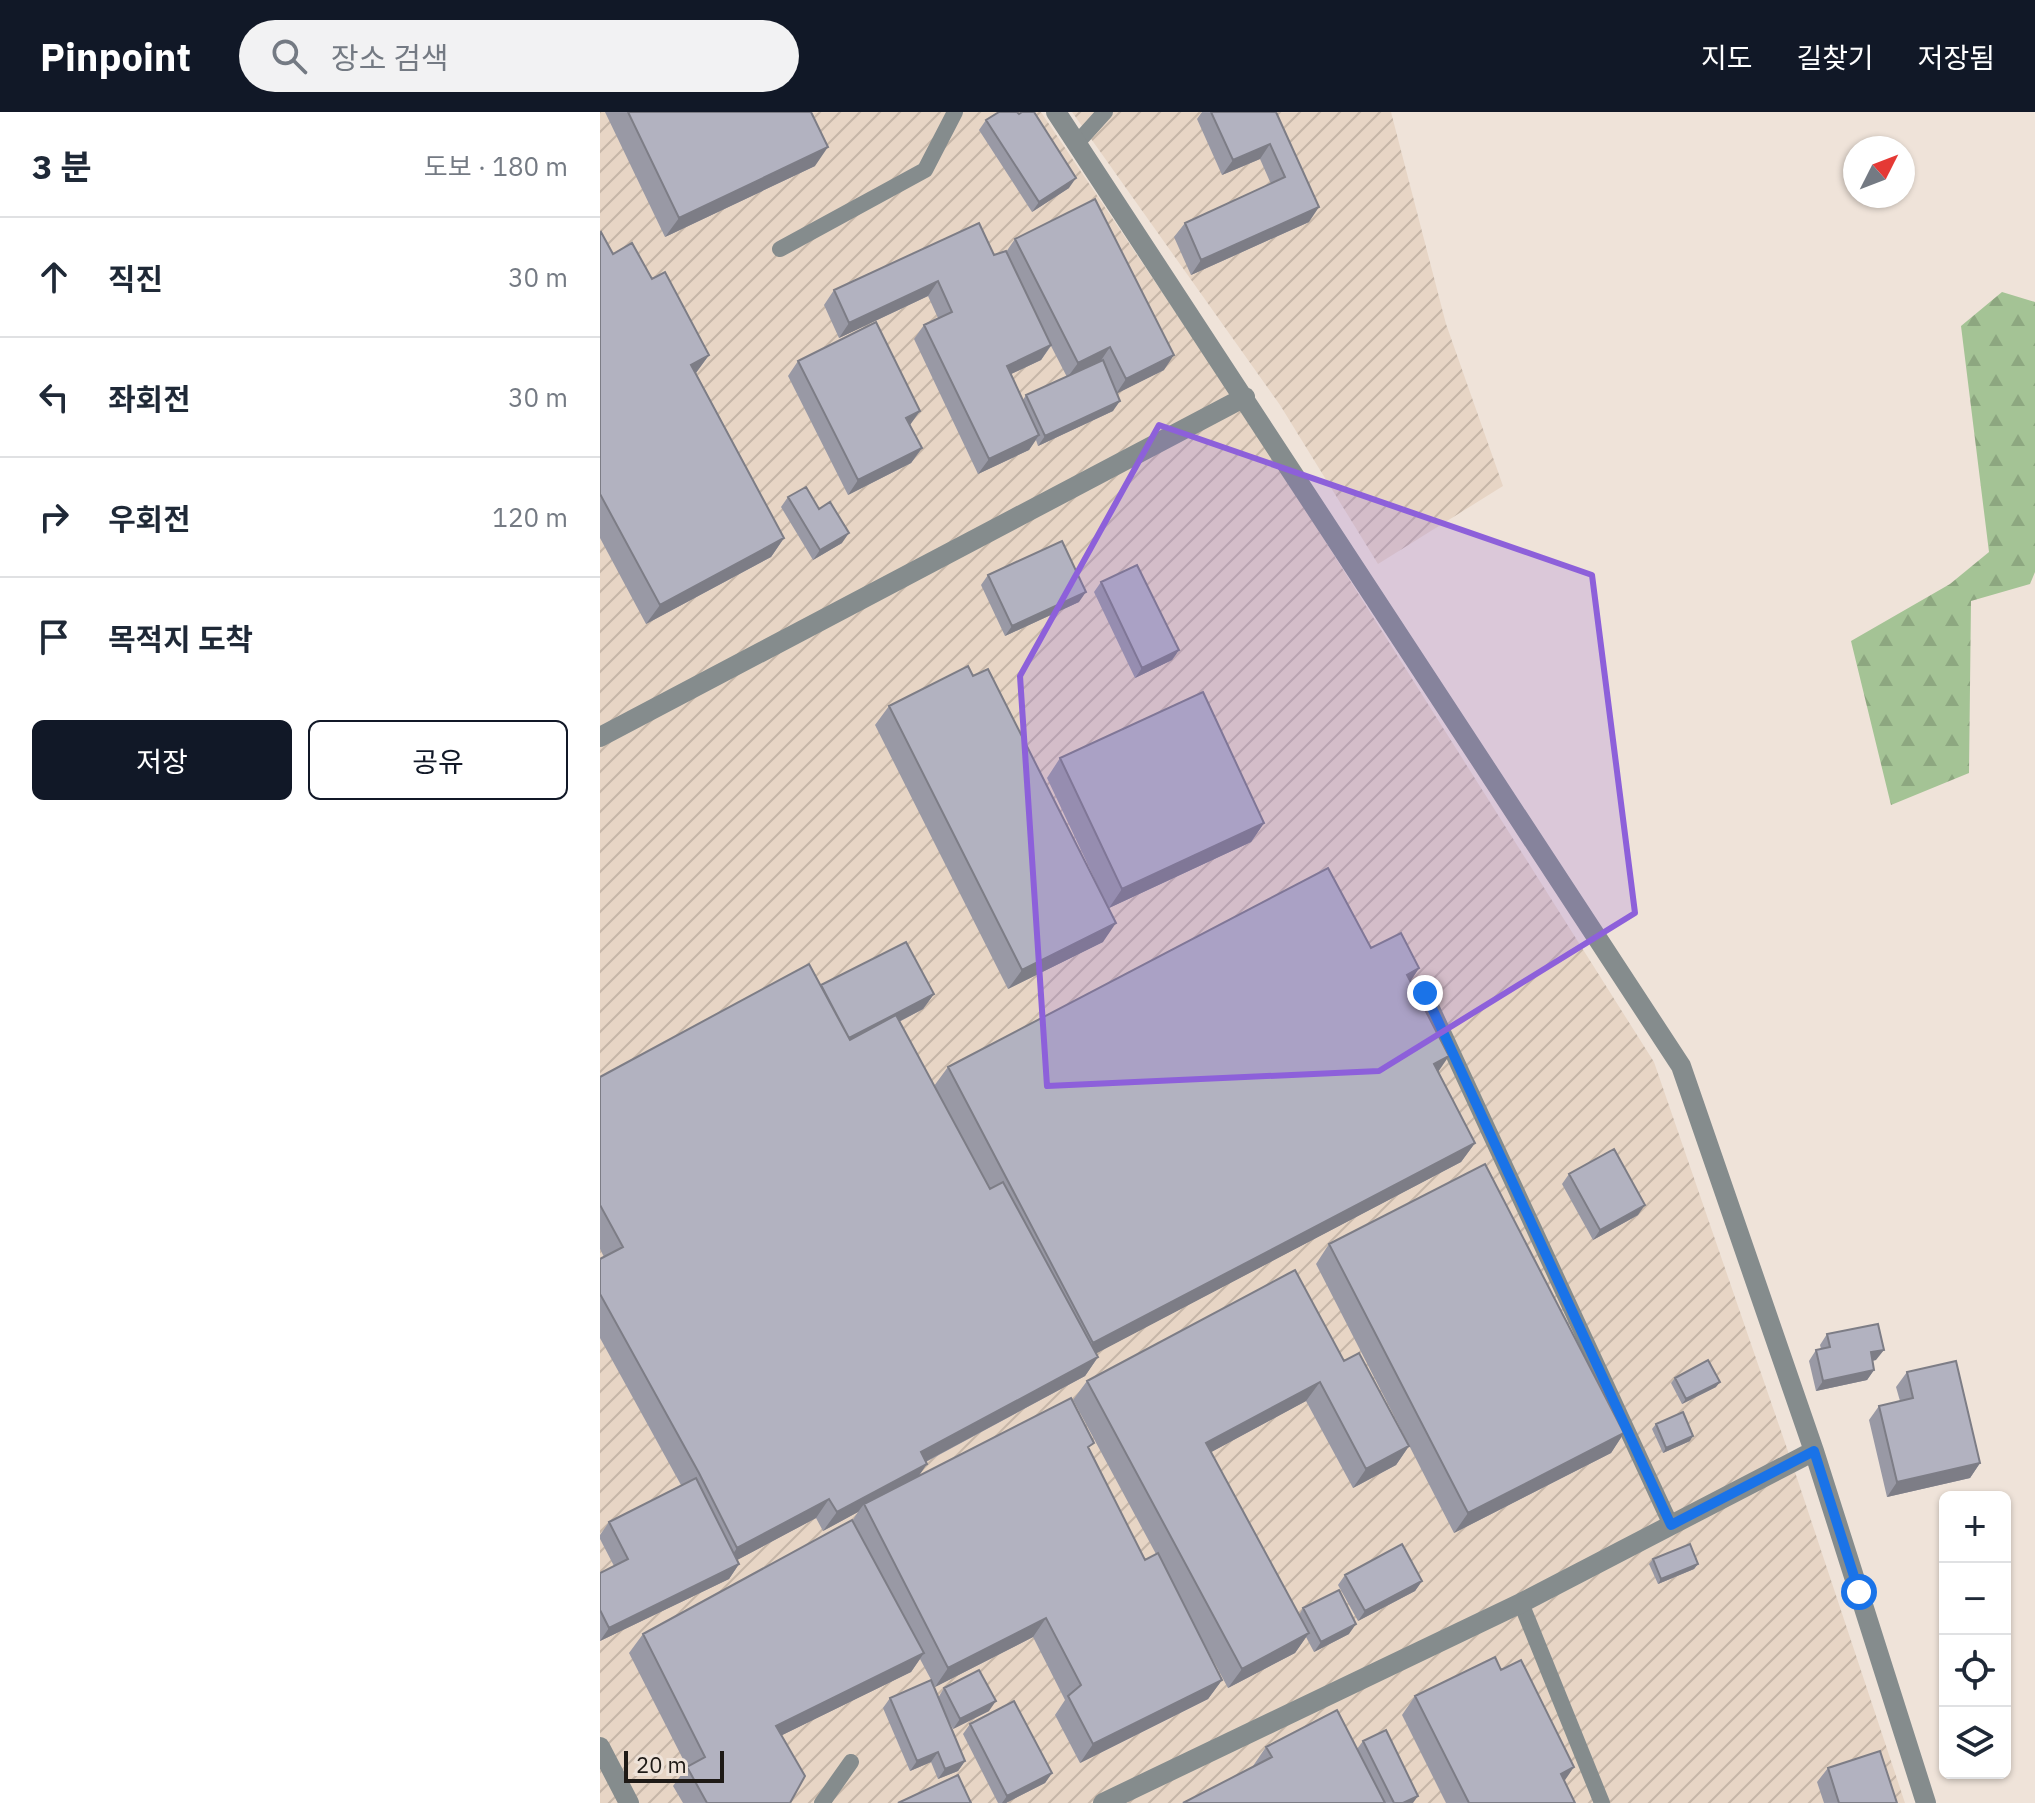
<!DOCTYPE html>
<html lang="ko">
<meta charset="utf-8">
<style>
:root{--surface:#fff;--page:#f2f2f3;--text:#1f2937;--muted:#747a83;--line:#e0e1e3;--accent:#111827}
body{margin:0;font-family:"IBM Plex Sans","Noto Sans KR",sans-serif;background:var(--page);color:var(--text)}
.controls{position:absolute;right:24px;bottom:24px;display:grid;overflow:hidden;border-radius:12px;box-shadow:0 2px 6px #0004}
.controls button{width:72px;height:72px;display:grid;place-items:center;padding:0;border:0;border-bottom:2px solid var(--line);background:var(--surface);color:var(--text);font:40px sans-serif}
.compass{position:absolute;left:1243px;top:24px;width:72px;height:72px;border-radius:50%;background:var(--surface);box-shadow:0 2px 6px #0004;rotate:48deg}
.scale{position:absolute;left:24px;bottom:20px;width:100px;box-sizing:border-box;padding-left:8px;border:4px solid #1e1a16;border-top:0;font-size:22px;line-height:28px;white-space:nowrap;color:#1e1a16;-webkit-text-stroke:6px #efe3d9;paint-order:stroke}
.stop{position:absolute;width:24px;height:24px;margin:-18px;border:6px solid #1a73e8;border-radius:50%;background:#fff}
.stop.end{background:#1a73e8;border-color:#fff;box-shadow:0 2px 8px #0008}
.list{margin:0;padding:0;list-style:none}
h2{display:flex;justify-content:space-between;align-items:center;height:104px;margin:0;padding:0 32px;font-size:34px}
h2 small{font-size:26px;font-weight:400;color:var(--muted)}
.list li{display:grid;grid-template-columns:52px 1fr auto;gap:24px;align-items:center;box-sizing:border-box;height:120px;padding:0 32px;border-top:2px solid var(--line)}
.list b{display:block;font-size:30px;white-space:nowrap}
.list em{font-size:26px;font-style:normal;color:var(--muted)}
.actions{display:flex;gap:16px;padding:24px 32px}
.actions a{flex:1;padding:18px 0;border:2px solid var(--accent);border-radius:12px;text-align:center;font-size:28px;color:var(--accent)}
.actions .main{background:var(--accent);color:#fff}
.icon{flex:none;width:44px;height:44px;fill:none;stroke:currentColor;stroke-width:2;stroke-linecap:round;stroke-linejoin:round}
.map{position:relative;flex:none;width:1435px;height:1691px;overflow:hidden}
header{display:flex;align-items:center;gap:48px;box-sizing:border-box;height:112px;padding:0 40px;background:var(--accent);color:#fff}
header strong{font-size:38px}
nav{display:flex;gap:44px;margin-inline-start:auto;font-size:28px}
.search{width:560px;height:72px;background:var(--page);display:flex;align-items:center;gap:20px;box-sizing:border-box;padding:0 28px;border-radius:44px;color:var(--muted);font-size:30px}
main{display:flex}
aside{flex:1;background:var(--surface)}
.map>svg:first-child{display:block}
</style>
<header>
<strong>Pinpoint</strong>
<div class="search"><svg class="icon" aria-label="search" viewBox="0 0 24 24"><circle cx="10" cy="10" r="6"/><path d="M15 15l6 6"/></svg>장소 검색</div>
<nav><a>지도</a><a>길찾기</a><a>저장됨</a></nav>
</header>
<main>
<aside>
<h2>3 분<small>도보 · 180 m</small></h2>
<ul class="list">
<li><svg class="icon" aria-label="ahead" viewBox="0 0 24 24"><path d="M12 20V5M6 11l6-6 6 6"/></svg><div><b>직진</b></div><em>30 m</em></li>
<li><svg class="icon" aria-label="left" viewBox="0 0 24 24"><path d="M17 20v-9H6M10 6l-5 5 5 5"/></svg><div><b>좌회전</b></div><em>30 m</em></li>
<li><svg class="icon" aria-label="right" viewBox="0 0 24 24"><path d="M7 20v-9h11M14 6l5 5-5 5"/></svg><div><b>우회전</b></div><em>120 m</em></li>
<li><svg class="icon" aria-label="arrive" viewBox="0 0 24 24"><path d="M6 21V4h12l-3 4 3 4H6"/></svg><div><b>목적지 도착</b></div></li>
</ul>
<div class="actions"><a class="main">저장</a><a>공유</a></div>
</aside>
<div class="map">
<svg width="1435" height="1691" viewBox="0 0 1435 1691">
<defs>
<pattern id="industrial-furrows" width="10" height="10" patternUnits="userSpaceOnUse" patternTransform="scale(2)"><rect width="10" height="10" fill="#e7d5c5"/><path d="M-1 1l2-2M0 10L10 0M9 11l2-2" fill="none" stroke="#c6b6a8"/></pattern>
<pattern id="forest-firs" width="22" height="20" patternUnits="userSpaceOnUse" patternTransform="scale(2)"><rect width="22" height="20" fill="#a4c395"/><path d="M5 1l3.5 6h-7zM16 11l3.5 6h-7z" fill="#8da780"/></pattern>
</defs>
<rect width="100%" height="100%" fill="#efe3d9"/>
<!-- industrial -->
<path fill="url(#industrial-furrows)" d="M0,0H441L660,326L1054,950L1192,1351L1305,1691H0Z
M472,0H791L846,212L903,374L778,452L680,293Z"/>
<!-- forest -->
<path fill="url(#forest-firs)" d="M1402,180L1435,190V460L1430,472L1371,489L1369,661L1291,693L1251,529L1350,472L1389,440L1361,214Z"/>
<g fill="none" stroke-linecap="round" stroke-linejoin="round">
<!-- service -->
<path stroke="#858c8d" stroke-width="16" d="M477,31L505,0
M180,137L325,58L355,0
M825,881L1071,1413
M921,1491L1002,1691
M222,1691L251,1650"/>
<!-- tertiary -->
<path stroke="#858c8d" stroke-width="20" d="M456,0L1081,954L1214,1339L1326,1691
M0,625L645,285
M0,1635L29,1691
M503,1691L921,1491L1214,1339"/>
</g>
<!-- wall -->
<path fill="#9999a5" fill-rule="evenodd" d="M5,0H211L215,54L65,125Z
M602,0H676L709,110L591,163L574,125L585,111L671,72L660,47L622,63L597,7Z
M386,8L469,76L432,100L379,18Z
M0,121L13,142L52,167L109,243L96,261L184,426L171,445L46,512L0,426Z
M415,127L564,258L517,281L513,299L438,334L436,328L429,338L378,362L314,227L324,213L338,206L328,184L239,226L224,193L234,178L394,143L406,140ZM451,234L467,265L426,283L423,288L411,262L441,248Z
M198,249L310,313L322,336L311,351L248,383L188,264Z
M188,385L242,431L213,448L181,395Z
M388,463L479,490L405,524L381,473Z
M501,470L579,538L572,548L535,566L494,480Z
M289,594L504,787L447,666L460,646L664,711L651,730L509,796L503,830L408,877L275,613Z
M771,836L819,856L810,870L838,960L875,1031L861,1050L496,1241L498,1245L485,1264L326,1350L318,1364L489,1338L545,1448L556,1442L473,1288L487,1269L744,1249L809,1334L796,1353L753,1376L706,1289L611,1340L699,1503L703,1496L749,1522L714,1540L706,1525L695,1541L628,1576L595,1515L622,1568L608,1587L480,1651L455,1603L465,1588L433,1525L335,1575L320,1547L311,1560L182,1623L190,1691H83L73,1674L87,1655L29,1541L43,1522L252,1409L258,1400L223,1419L216,1406L137,1448L139,1452L129,1467L0,1529V1461L14,1454L0,1427V1423L9,1410L81,1373L0,1226V1147L4,1145L0,1137V965L221,873L334,882L323,897L299,910L334,974L348,955Z
M969,1062L1038,1103L993,1128L962,1072Z
M729,1132L1024,1321L1011,1341L854,1421L716,1152Z
M1227,1222L1276,1248L1272,1249L1274,1258L1267,1268L1216,1279L1209,1249L1216,1238L1221,1237L1220,1233Z
M1307,1260L1380,1351L1370,1366L1287,1385L1269,1308L1279,1294L1300,1289L1296,1275Z
M1075,1266L1116,1275L1082,1292L1071,1271Z
M1056,1312L1090,1329L1063,1341L1052,1317Z
M1053,1447L1098,1452L1094,1457L1058,1472L1049,1452Z
M745,1463L822,1469L815,1479L758,1509L738,1473Z
M901,1558L964,1669L975,1691H846L802,1603L815,1584Z
M344,1576L389,1599L353,1617L342,1596L365,1649L358,1659L338,1667L331,1650L310,1659L283,1596L290,1586H338Z
M370,1612L452,1661L445,1671L406,1691H398L363,1622Z
M763,1629L813,1691H583L654,1655L653,1654L666,1635L757,1637Z
M1228,1656L1297,1691H1224L1217,1670Z"/>
<!-- shaded-wall -->
<path fill="#7d7d86" d="M670,32L660,47L622,63L633,48Z
M228,35L215,54L65,125L79,106Z
M476,66L469,76L432,100L439,90Z
M719,95L709,110L591,163L601,148Z
M338,169L328,184L239,226L249,211Z
M451,233L441,248L396,269L407,254Z
M510,235L500,250L467,266L478,251Z
M109,243L95,262L91,253Z
M574,243L564,258L516,282L526,267Z
M520,289L513,299L438,334L445,324Z
M320,299L310,313L306,306Z
M439,323L429,338L378,362L389,347Z
M322,336L311,351L248,383L258,368Z
M249,421L242,431L213,448L220,438Z
M184,426L171,445L46,512L60,493Z
M486,480L479,490L405,524L412,514Z
M579,538L572,548L535,566L542,556Z
M664,711L651,730L509,796L522,777Z
M516,811L503,830L408,877L422,858Z
M819,856L806,876L807,863Z
M334,882L323,897L237,942L247,927Z
M849,944L836,963L834,952Z
M875,1031L861,1050L480,1250L493,1231Z
M1045,1093L1038,1103L993,1128L1000,1118Z
M1284,1238L1276,1248L1264,1250L1271,1240Z
M498,1245L485,1264L308,1359L321,1340Z
M1274,1258L1267,1268L1216,1279L1223,1269Z
M720,1270L706,1289L593,1350L606,1331Z
M1120,1270L1116,1275L1082,1292L1086,1287Z
M1024,1321L1011,1341L854,1421L868,1401Z
M1093,1324L1090,1329L1063,1341L1066,1336Z
M809,1334L796,1353L753,1376L766,1357Z
M1380,1351L1370,1366L1287,1385L1297,1370Z
M327,1352L314,1371L264,1392L258,1400L223,1419L237,1400Z
M229,1387L216,1406L124,1455L137,1436Z
M139,1452L129,1467L0,1529L9,1516Z
M1098,1452L1094,1457L1058,1472L1061,1467Z
M822,1469L815,1479L758,1509L765,1499Z
M446,1506L433,1525L335,1575L348,1556Z
M756,1512L749,1522L714,1540L721,1530Z
M709,1521L695,1541L628,1576L642,1557Z
M324,1541L311,1560L162,1633L176,1614Z
M622,1568L608,1587L480,1651L493,1632Z
M396,1589L389,1599L353,1617L360,1607Z
M338,1640L331,1650L310,1659L317,1649Z
M365,1649L358,1659L338,1667L345,1657Z
M974,1655L961,1674V1662Z
M452,1661L445,1671L406,1691H402L407,1684Z
M818,1684L813,1691H803Z"/>
<!-- building -->
<path fill="#b2b2c0" stroke="#7d7d86" stroke-width="2" d="M28,0H211L228,35L79,106Z
M399,0H417L419,2L422,0H434L476,66L439,90L386,8Z
M611,0H676L719,95L601,148L585,111L685,65L670,32L633,48Z
M495,87L574,243L526,267L510,235L478,251L415,127Z
M379,111L394,143L406,139L451,233L407,254L439,323L389,347L324,213L352,200L338,169L249,211L234,178Z
M1,120L13,142L32,131L52,167L65,160L109,243L91,253L184,426L60,493L0,382V121Z
M276,210L320,299L306,306L322,336L258,368L198,249Z
M503,248L520,289L445,324L426,283Z
M206,375L219,397L230,390L249,421L220,438L188,385Z
M462,429L486,480L412,514L388,463Z
M537,453L579,538L542,556L501,470Z
M368,554L373,564L388,557L516,811L422,858L289,594Z
M603,580L664,711L522,777L460,646Z
M728,756L771,836L801,821L819,856L807,863L849,944L834,952L875,1031L493,1231L348,955Z
M306,830L334,882L249,926L221,873Z
M209,852L250,928L296,903L390,1077L403,1070L498,1245L321,1340L327,1352L237,1400L229,1387L137,1436L99,1361L0,1182V1147L23,1135L0,1093V965Z
M1014,1037L1045,1093L1000,1118L969,1062Z
M885,1052L1024,1321L868,1401L729,1132Z
M695,1158L744,1249L759,1241L809,1334L766,1357L720,1270L606,1331L709,1521L642,1557L487,1269Z
M1278,1212L1284,1238L1271,1240L1274,1258L1223,1269L1216,1238L1230,1235L1227,1222Z
M1108,1248L1120,1270L1086,1287L1075,1266Z
M1356,1249L1380,1351L1297,1370L1279,1294L1313,1286L1307,1260Z
M471,1286L494,1331L488,1335L545,1448L558,1441L622,1568L493,1632L468,1584L481,1573L446,1506L348,1556L264,1392Z
M1083,1300L1093,1324L1066,1336L1056,1312Z
M96,1366L139,1452L9,1516L0,1498V1461L28,1447L9,1410Z
M252,1408L324,1541L176,1614L205,1664L190,1691H107L87,1655L105,1645L43,1522Z
M802,1432L822,1469L765,1499L745,1463Z
M1090,1432L1098,1452L1061,1467L1053,1447Z
M739,1478L756,1512L721,1530L703,1496Z
M895,1545L901,1558L921,1548L974,1655L961,1662L975,1691H869L815,1584Z
M379,1558L396,1589L360,1607L344,1576Z
M331,1568L365,1649L345,1657L338,1640L317,1649L290,1586Z
M414,1589L452,1661L407,1684L370,1612Z
M737,1598L785,1691H583L672,1645L666,1635Z
M786,1618L818,1684L803,1691H794L763,1629Z
M1280,1639L1297,1691H1239L1228,1656Z
M358,1663L371,1691H298Z"/>
<g fill="none" stroke-linecap="round" stroke-linejoin="round">
<!-- route -->
<path stroke="#1a73e8" stroke-width="10" d="M825,881L1071,1413L1214,1339L1259,1480"/>
</g>
<!-- marked area -->
<path fill="#8d60da" fill-opacity="0.2" stroke="#8d60da" stroke-width="6" stroke-linejoin="round" d="M559,313L992,463L1035,801L779,959L447,974L420,564Z"/>
</svg>
<div class="controls">
<button>+</button>
<button>−</button>
<button><svg class="icon" aria-label="locate" viewBox="0 0 24 24"><circle cx="12" cy="12" r="6"/><path d="M12 2v4M12 18v4M2 12h4M18 12h4"/></svg></button>
<button><svg class="icon" aria-label="layers" viewBox="0 0 24 24"><path d="M12 4l9 5-9 5-9-5zM3 14l9 5 9-5"/></svg></button>
</div>
<svg class="compass" viewBox="-18 -18 36 36"><path d="M0-13l5 13h-10z" fill="#e53935"/><path d="M0 13l5-13h-10z" fill="#747a83"/></svg>
<div class="scale">20 m</div>
<div class="stop" style="left:1259px;top:1480px"></div>
<div class="stop end" style="left:825px;top:881px"></div>
</div>
</main>
